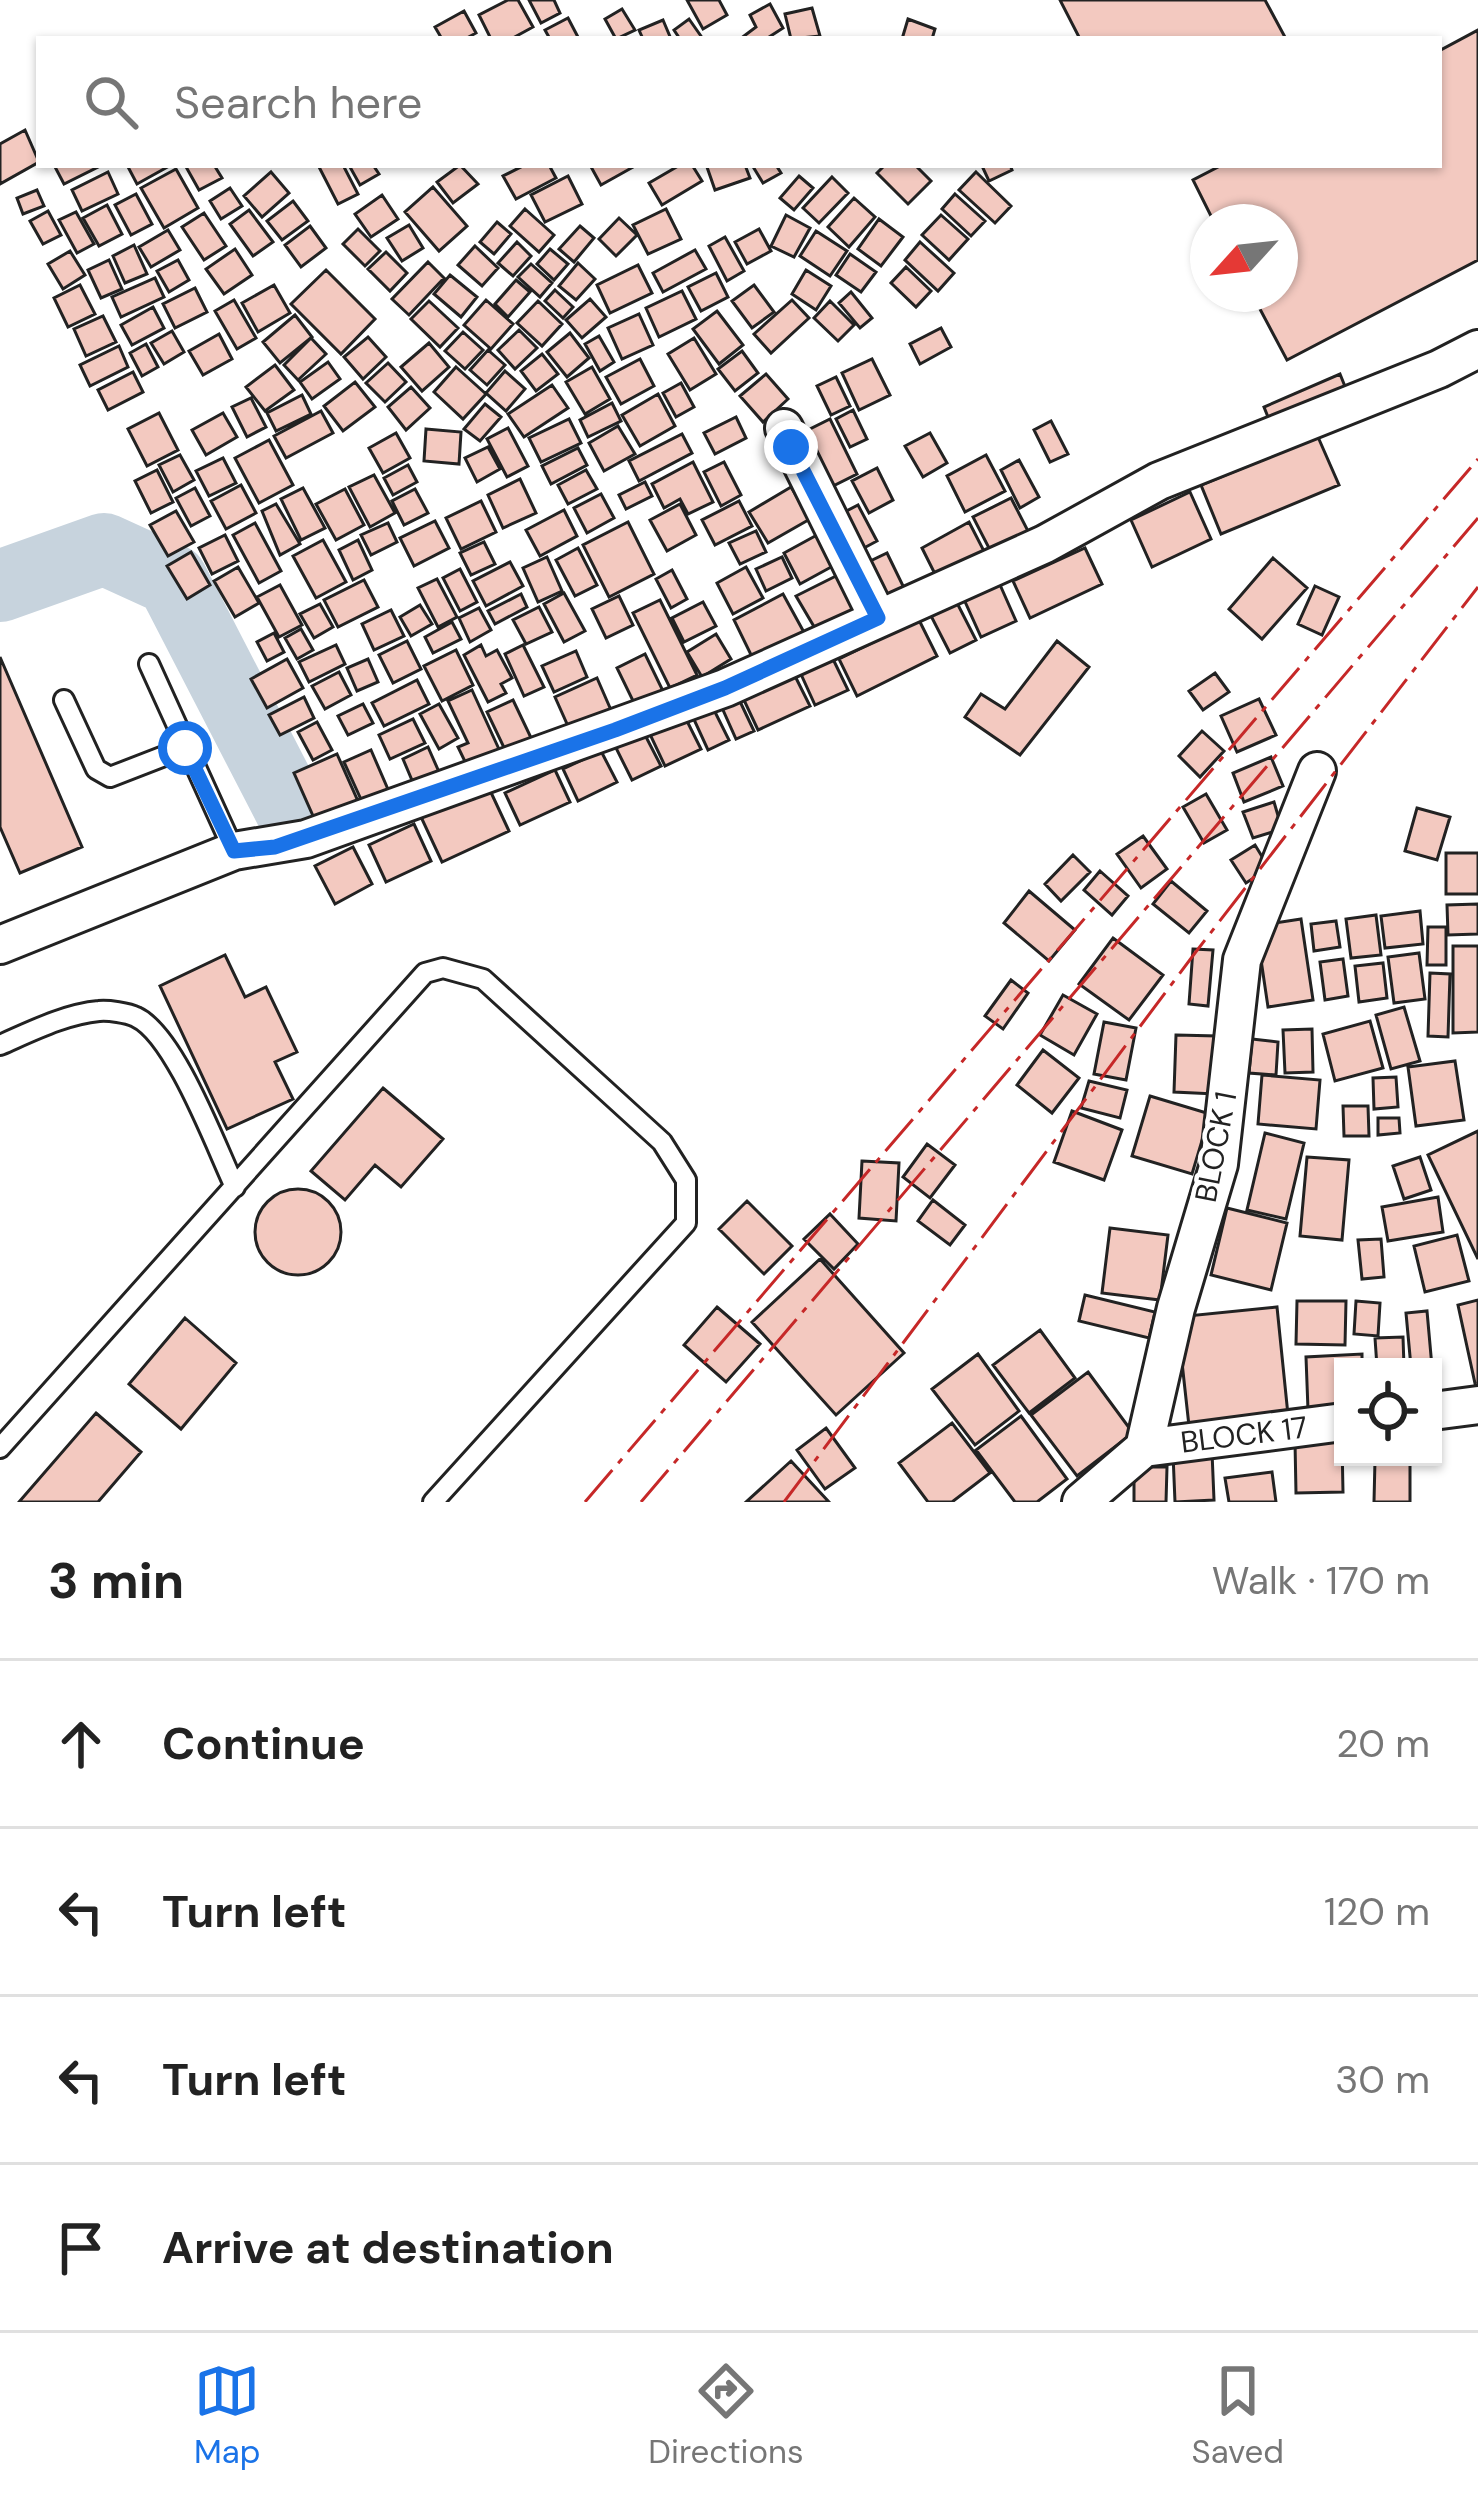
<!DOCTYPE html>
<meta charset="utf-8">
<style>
:root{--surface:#fff;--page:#f2f2f2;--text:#222;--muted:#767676;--line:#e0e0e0;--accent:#1a73e8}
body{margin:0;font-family:"DM Sans",sans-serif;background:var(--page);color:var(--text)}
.controls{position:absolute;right:36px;bottom:36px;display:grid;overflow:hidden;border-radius:0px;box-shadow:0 3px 9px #0004}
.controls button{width:108px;height:108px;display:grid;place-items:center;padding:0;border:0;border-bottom:3px solid var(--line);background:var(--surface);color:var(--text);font:60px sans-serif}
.compass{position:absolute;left:1190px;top:204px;width:108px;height:108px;border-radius:50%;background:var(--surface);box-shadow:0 3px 9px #0004;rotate:243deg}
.stop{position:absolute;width:36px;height:36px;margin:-27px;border:9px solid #1a73e8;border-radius:50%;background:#fff}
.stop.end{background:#1a73e8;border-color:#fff;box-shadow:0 3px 12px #0008}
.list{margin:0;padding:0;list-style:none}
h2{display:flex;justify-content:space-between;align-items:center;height:156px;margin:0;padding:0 48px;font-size:51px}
h2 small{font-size:39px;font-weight:400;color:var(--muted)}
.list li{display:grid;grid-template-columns:78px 1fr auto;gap:36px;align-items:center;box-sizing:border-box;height:168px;padding:0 48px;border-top:3px solid var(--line)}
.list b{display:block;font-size:45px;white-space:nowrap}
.list em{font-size:39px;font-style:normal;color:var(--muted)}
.icon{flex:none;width:66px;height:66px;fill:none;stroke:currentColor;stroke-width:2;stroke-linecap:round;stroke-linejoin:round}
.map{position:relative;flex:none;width:1478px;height:1502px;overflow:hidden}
.search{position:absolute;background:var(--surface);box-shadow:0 3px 9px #0004;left:36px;right:36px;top:36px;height:132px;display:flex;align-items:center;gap:30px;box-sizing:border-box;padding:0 42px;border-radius:0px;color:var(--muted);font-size:45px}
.sheet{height:828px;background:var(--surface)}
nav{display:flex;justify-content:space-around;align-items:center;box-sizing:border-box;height:168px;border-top:3px solid var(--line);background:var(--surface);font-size:33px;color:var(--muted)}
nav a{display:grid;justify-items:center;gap:6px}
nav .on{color:var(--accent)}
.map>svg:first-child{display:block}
</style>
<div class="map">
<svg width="1478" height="1502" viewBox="0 0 1478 1502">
<rect width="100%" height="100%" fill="#fff"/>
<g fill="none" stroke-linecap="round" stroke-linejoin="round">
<!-- river -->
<path stroke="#c7d3dd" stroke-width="72" d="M0,586L104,549L172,580L297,822"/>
</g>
<!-- building -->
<path fill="#f3c9c0" stroke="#222" stroke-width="3" d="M508,0H518L533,27L511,39H491L479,15Z
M529,0H554L560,13L541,23Z
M687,0H719L727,15L703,29Z
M1060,0H1265L1286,39H1080Z
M770,4L783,28L766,39H740L756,27L750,15Z
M812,8L820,36L791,39L785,14Z
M622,9L635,30L616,39L605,19Z
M464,11L476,33L465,39H442L435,27Z
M568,18L579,39H550L545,30Z
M689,19L703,39H680L674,30Z
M908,19L935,29L932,39H902Z
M663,20L671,39H643L639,30Z
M1478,30V260L1287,360L1252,294H1280V222H1214L1193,180L1222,165H1439V51Z
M25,130L39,162L0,184V144Z
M54,165H97L98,167L64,184Z
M127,165H171L137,184Z
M185,165H214L222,178L199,190Z
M318,165H343L358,194L338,204Z
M355,165H373L379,174L360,185L350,167Z
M460,165L478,184L453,203L437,182Z
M525,165H549L556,178L516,199L503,176Z
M590,165H634L635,166L601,185Z
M680,165H692L702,181L662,205L649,183Z
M712,165H745L750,178L715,190L707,167Z
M752,165H776L781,173L763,183Z
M885,165H915L931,181L908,204L877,173Z
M1010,165L1012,170L989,181L982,166Z
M176,169L198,208L164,228L141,188Z
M108,172L118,194L82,211L72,190Z
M271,172L289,193L262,217L244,196Z
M976,172L1011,206L995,223L959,190Z
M568,176L582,204L545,222L531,195Z
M799,176L813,188L794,210L780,198Z
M832,177L848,193L819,223L803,208Z
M433,187L467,226L439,251L405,212Z
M230,188L242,206L221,219L210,201Z
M37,190L44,206L23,214L17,198Z
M136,194L152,224L131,235L115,205Z
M955,194L985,221L971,236L942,209Z
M382,195L398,219L371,237L355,214Z
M854,198L875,217L849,247L828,227Z
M293,201L308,221L282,240L267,221Z
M107,205L122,234L99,246L83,218Z
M525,209L554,235L539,252L510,226Z
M666,209L681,239L648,254L633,225Z
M249,210L273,242L253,256L230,224Z
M48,211L61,235L43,244L30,221Z
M76,212L94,244L77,253L59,220Z
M204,213L226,246L204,260L182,227Z
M786,215L810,228L794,257L771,246Z
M941,215L968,239L949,260L922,235Z
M619,218L637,235L616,256L599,239Z
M879,219L903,237L881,266L858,249Z
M497,222L511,234L494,254L480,242Z
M409,225L423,248L402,261L387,238Z
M310,226L326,248L301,267L285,245Z
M580,226L594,238L574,262L559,249Z
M358,229L380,251L365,266L343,244Z
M759,229L771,251L747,264L735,242Z
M168,230L180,250L151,267L139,247Z
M816,231L847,251L830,276L800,256Z
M725,237L744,271L727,281L709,246Z
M517,242L531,256L513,276L498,263Z
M920,242L954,273L938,291L905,260Z
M134,245L147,274L125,283L113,256Z
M475,246L498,268L482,286L458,265Z
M235,249L252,275L224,294L206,269Z
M550,249L568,264L554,280L537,264Z
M695,250L706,269L663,292L653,273Z
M70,251L85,275L63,289L48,264Z
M386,252L407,273L390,291L368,269Z
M850,254L876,272L861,292L836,275Z
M109,260L122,289L101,298L88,270Z
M178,260L189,280L169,292L157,271Z
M428,262L444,278L409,315L392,299Z
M578,263L595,279L576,300L559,286Z
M531,264L552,283L540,297L518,277Z
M638,265L652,293L610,313L597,285Z
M906,267L931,291L916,307L891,283Z
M326,270L375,319L341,354L291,304Z
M806,270L831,286L816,310L792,294Z
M716,273L728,297L701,311L688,287Z
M450,275L477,297L461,317L434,294Z
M155,278L164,297L121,317L112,297Z
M516,280L530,292L508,317L495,304Z
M80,285L95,314L68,327L54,298Z
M274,285L290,313L258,332L242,303Z
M754,285L774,312L752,328L732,301Z
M195,288L207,312L175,328L163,304Z
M555,290L573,307L563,318L545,301Z
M682,291L696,319L659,337L646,308Z
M851,292L872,318L860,328L839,303Z
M590,299L606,317L582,338L566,320Z
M234,300L256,338L237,349L215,311Z
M486,300L513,324L491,349L464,325Z
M792,300L809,318L771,353L754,334Z
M429,301L458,328L440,347L411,319Z
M538,301L562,324L542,346L517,323Z
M830,301L854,325L838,341L814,318Z
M153,307L164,328L132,345L121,325Z
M717,311L743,345L719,364L693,329Z
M639,314L653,345L622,359L608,328Z
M295,315L312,337L280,363L263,342Z
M103,316L116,342L86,356L74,329Z
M941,328L951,347L920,364L910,344Z
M519,330L537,348L515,369L498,350Z
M172,331L184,352L164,364L151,343Z
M463,332L483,350L465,369L445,351Z
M570,333L589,358L567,377L547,352Z
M219,334L232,359L203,375L189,351Z
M599,336L614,362L600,371L585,344Z
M368,337L386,357L363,379L344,357Z
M311,338L326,354L298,380L284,365Z
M694,338L716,374L690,390L668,354Z
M429,343L449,367L422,391L401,367Z
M146,344L158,367L142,376L130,353Z
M119,346L128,367L90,386L80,365Z
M488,350L505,365L487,385L470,370Z
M742,351L758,373L735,391L718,369Z
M542,354L558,374L536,391L521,371Z
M640,359L654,386L621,404L606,377Z
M872,359L890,395L859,410L842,373Z
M328,362L340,379L312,399L300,382Z
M388,363L406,382L385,402L366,383Z
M275,365L294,390L265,411L246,387Z
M456,367L486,394L463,419L434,392Z
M592,367L610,399L585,414L566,382Z
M505,371L525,389L506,411L486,393Z
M133,372L143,392L108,410L98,390Z
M766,374L788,399L763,422L740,396Z
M1340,374L1348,394L1272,427L1264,407Z
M836,377L850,406L831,415L817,386Z
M355,382L375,407L343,431L324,406Z
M681,383L694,407L676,417L663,393Z
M552,385L568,408L524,437L508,414Z
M411,387L430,408L406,430L388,407Z
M658,394L675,426L640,446L622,415Z
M302,395L311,414L276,431L267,413Z
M251,398L266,427L247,437L232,407Z
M612,403L621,421L588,437L580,420Z
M485,404L501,417L480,441L464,429Z
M853,410L867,439L850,447L836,419Z
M321,411L333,433L286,458L274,436Z
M159,413L178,450L147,466L128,429Z
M223,413L237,437L206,455L192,430Z
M736,417L746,438L715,454L704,433Z
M569,419L581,443L541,462L529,438Z
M830,419L857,474L817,494L790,439Z
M1051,421L1068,454L1050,462L1034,430Z
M618,426L635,454L604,471L589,443Z
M508,428L528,466L507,477L487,439Z
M426,429L461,432L459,464L424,461Z
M396,433L410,458L383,473L369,448Z
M930,433L947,463L923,477L905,446Z
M682,434L692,453L639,481L629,461Z
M1318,437L1339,485L1221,534L1201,485Z
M269,440L293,485L259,503L235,458Z
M488,447L500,469L477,482L465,458Z
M578,448L587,465L551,484L542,466Z
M180,455L194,480L173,492L159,465Z
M986,455L1005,491L965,512L947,476Z
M223,458L236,483L209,496L196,471Z
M1019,460L1039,497L1020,508L1001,470Z
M693,462L713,502L688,514L680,499L664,508L652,484Z
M724,462L741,495L721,506L704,472Z
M408,465L417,482L393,495L384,478Z
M877,468L893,500L869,513L852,481Z
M157,470L173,502L151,513L135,481Z
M586,470L597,489L568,504L558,485Z
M374,475L395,513L370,527L349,487Z
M520,479L536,513L503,528L488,495Z
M645,482L652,496L626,509L619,495Z
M241,485L256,513L226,529L211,501Z
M791,487L810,519L768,543L749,512Z
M195,488L210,516L191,526L176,498Z
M303,488L325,528L301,540L281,499Z
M345,489L364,525L336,540L316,504Z
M415,489L428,513L404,525L392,501Z
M1190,492L1211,539L1152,567L1131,520Z
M601,494L614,518L587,533L574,508Z
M1011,498L1028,531L990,550L973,517Z
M481,501L496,532L461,549L446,518Z
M739,501L752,526L715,545L702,520Z
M276,504L300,544L280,555L262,511Z
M680,504L696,535L667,551L650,520Z
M858,505L877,541L849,556L829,520Z
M564,510L577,536L540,556L526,530Z
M176,511L194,542L168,556L150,525Z
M435,521L449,548L414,566L400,538Z
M628,522L654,574L609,597L583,545Z
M969,522L986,555L938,580L922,548Z
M255,523L281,571L259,583L233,535Z
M388,523L397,542L371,555L361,535Z
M756,531L766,552L740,564L729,543Z
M225,535L238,561L212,574L199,548Z
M817,535L833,566L800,584L784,553Z
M323,540L346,582L316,598L293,556Z
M358,540L372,570L353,580L339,550Z
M484,542L495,564L471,575L460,553Z
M578,548L597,585L575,596L556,560Z
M1085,548L1102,584L1030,618L1013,581Z
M191,552L210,585L187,599L167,566Z
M887,553L906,592L877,606L858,567Z
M547,557L562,591L538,602L523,568Z
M782,557L792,578L766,591L756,569Z
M1273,558L1307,588L1262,639L1229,609Z
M510,562L523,586L486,606L473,581Z
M238,567L259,603L235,617L214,581Z
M746,567L763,598L733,614L717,583Z
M460,569L477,602L460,611L443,578Z
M672,570L687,599L671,608L656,579Z
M844,572L864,616L819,635L796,596Z
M997,578L1016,621L981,637L962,595Z
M437,579L457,617L438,627L418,588Z
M364,580L378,607L338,627L324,600Z
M280,585L302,625L279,637L257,597Z
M1315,586L1339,597L1322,635L1298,624Z
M564,593L585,631L564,642L544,604Z
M521,594L527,607L495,624L488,611Z
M783,594L806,636L755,663L734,620Z
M619,596L633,625L606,638L592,609Z
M955,599L976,640L950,653L929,612Z
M660,600L697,675L670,688L633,613Z
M703,602L716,626L684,642L672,618Z
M320,604L333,627L314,638L300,614Z
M420,605L432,624L411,636L400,617Z
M539,607L552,632L526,644L513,620Z
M479,608L491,630L470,642L459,618Z
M391,610L404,636L374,650L362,624Z
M919,620L937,656L857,696L839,659Z
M452,622L461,639L433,653L425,637Z
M301,629L313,650L297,659L285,638Z
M274,633L284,652L267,661L257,642Z
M716,634L731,659L702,677L687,652Z
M407,641L421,669L393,683L379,655Z
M1057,641L1089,667L1020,755L965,717L981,694L1005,709Z
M336,645L345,664L309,682L299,662Z
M481,645L486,656L497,650L512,678L501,684L506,693L488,702L464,655Z
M523,645L544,687L524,696L505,654Z
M456,650L473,685L442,701L424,666Z
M576,651L587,677L554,692L542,666Z
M645,654L664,693L636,707L617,668Z
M0,657L82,847L20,873L0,827Z
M832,657L848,690L815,705L800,672Z
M287,659L303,688L267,708L251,679Z
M368,659L378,682L357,691L347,668Z
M339,672L351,695L325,709L312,686Z
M1215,673L1229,692L1203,710L1189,691Z
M794,674L810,706L758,730L743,698Z
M597,678L614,717L572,735L555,697Z
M417,680L429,704L384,726L372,703Z
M472,690L503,758L471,774L458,747L468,743L448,701Z
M736,693L754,731L736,739L719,701Z
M304,697L314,718L280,735L269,715Z
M1259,699L1276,735L1237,752L1221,716Z
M513,700L534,744L508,756L487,712Z
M363,704L373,723L348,735L338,716Z
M439,704L458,738L439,749L420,714Z
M711,704L729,740L708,750L691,713Z
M682,711L701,749L665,766L647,728Z
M413,719L425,743L390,759L379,735Z
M317,722L332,750L313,760L298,732Z
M1202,731L1224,751L1200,777L1179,756Z
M644,733L661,766L632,780L616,748Z
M428,747L443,781L417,792L403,759Z
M371,750L390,794L364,806L344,762Z
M601,751L617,782L578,801L563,769Z
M337,754L361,808L318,827L294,773Z
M1271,757L1283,786L1244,802L1233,773Z
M555,770L570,802L520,825L505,793Z
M488,786L509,831L442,862L421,817Z
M1206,794L1227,830L1204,843L1183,807Z
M1274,802L1282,829L1253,838L1243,812Z
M1417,808L1450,817L1437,860L1405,851Z
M414,824L431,861L386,882L369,845Z
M1143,836L1167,869L1141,888L1117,854Z
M1255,845L1269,868L1246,883L1231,860Z
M353,847L372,884L335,904L315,866Z
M1446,853H1478V894H1446Z
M1073,855L1090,872L1061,901L1045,884Z
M1100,871L1128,896L1112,915L1084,890Z
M1171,881L1207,911L1189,933L1153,904Z
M1029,891L1075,930L1049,961L1004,923Z
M1478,904V934L1448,935L1447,905Z
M1420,911L1423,944L1385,948L1381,916Z
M1376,915L1381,955L1351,958L1346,919Z
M1301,919L1313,1000L1268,1007L1256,926Z
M1336,921L1340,947L1314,951L1311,924Z
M1428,927H1446V965H1427Z
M1113,938L1163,975L1129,1020L1079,984Z
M1453,946H1478V1032L1453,1033Z
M1193,949L1213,950L1208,1006L1189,1004Z
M1419,953L1425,999L1394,1003L1388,957Z
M225,955L245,997L266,987L297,1052L275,1062L293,1099L227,1129L160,986Z
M1343,959L1348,996L1325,1000L1320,962Z
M1383,963L1387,998L1359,1002L1355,966Z
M1430,973L1450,974L1448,1037L1428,1036Z
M1011,980L1028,993L1003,1029L985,1016Z
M1063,995L1097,1014L1074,1055L1040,1035Z
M1404,1007L1420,1061L1391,1069L1376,1015Z
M1370,1021L1383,1068L1335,1081L1323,1034Z
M1104,1022L1136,1028L1126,1080L1094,1074Z
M1312,1029L1313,1072L1285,1073L1283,1030Z
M1176,1035L1217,1036L1215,1094L1174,1092Z
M1252,1039L1278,1042L1276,1075L1249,1073Z
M1043,1050L1079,1078L1052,1113L1017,1085Z
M1455,1061L1464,1120L1416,1126L1408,1067Z
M1262,1075L1320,1080L1316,1129L1258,1124Z
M1396,1077L1398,1107L1374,1109L1373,1078Z
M1089,1081L1127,1090L1120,1118L1081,1108Z
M383,1088L443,1139L401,1187L375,1165L345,1200L311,1171Z
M1150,1096L1210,1114L1192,1174L1132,1156Z
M1343,1106H1368L1369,1136H1344Z
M1072,1111L1122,1130L1104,1180L1054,1162Z
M1378,1118H1399L1400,1133L1378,1135Z
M1478,1131V1259L1428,1155Z
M1265,1133L1304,1143L1286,1219L1247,1210Z
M927,1144L955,1165L930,1198L903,1177Z
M1307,1157L1349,1160L1342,1240L1300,1236Z
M1420,1157L1431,1190L1404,1199L1393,1166Z
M862,1161L899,1163L896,1221L859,1218Z
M255 1232a43 43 0 1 1 86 0a43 43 0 1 1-86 0Z
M1438,1197L1443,1232L1388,1241L1382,1207Z
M933,1200L965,1225L950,1245L918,1221Z
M747,1201L792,1246L764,1274L719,1229Z
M1227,1208L1287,1223L1271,1290L1211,1275Z
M830,1214L858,1244L834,1269L804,1239Z
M1110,1228L1168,1235L1160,1300L1102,1293Z
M1457,1235L1469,1281L1425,1292L1414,1246Z
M1381,1239L1384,1277L1362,1279L1358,1240Z
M820,1259L904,1353L836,1415L752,1322Z
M1085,1295L1155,1312L1149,1338L1079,1321Z
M1478,1300V1387L1476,1388L1458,1305Z
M1297,1301H1346L1345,1345L1296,1344Z
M1356,1301L1380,1303L1378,1336L1354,1334Z
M717,1307L760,1344L726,1382L684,1345Z
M1277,1307L1288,1415L1189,1426L1177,1317Z
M1427,1311L1432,1367H1411L1406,1313Z
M185,1318L236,1363L181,1429L129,1384Z
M1040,1330L1075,1378L1029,1413L993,1365Z
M1403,1337L1404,1367H1377L1375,1338Z
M978,1354L1019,1411L975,1445L932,1389Z
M1362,1354V1367H1343V1409L1308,1410L1306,1357Z
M1088,1372L1133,1433L1077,1476L1031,1415Z
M96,1413L141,1452L98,1502H19Z
M1021,1416L1067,1479L1037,1502H1015L976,1450Z
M952,1423L990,1473L952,1502H928L899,1463Z
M826,1428L855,1468L825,1489L797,1450Z
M1295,1442H1342L1343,1492L1296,1493Z
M1212,1452L1214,1500L1175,1502L1173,1454Z
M1375,1460H1410V1502H1374Z
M791,1461L829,1502H746Z
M1134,1467H1167L1166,1502H1134Z
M1272,1472L1276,1502H1229L1225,1478Z"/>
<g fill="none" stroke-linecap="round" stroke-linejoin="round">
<!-- lane casing -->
<g stroke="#222" stroke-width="24">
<path id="lane" d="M149,664L234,851
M64,700L96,769L110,777L185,748
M0,1045C30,1032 65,1014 99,1011C108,1010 128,1013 136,1017C175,1035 216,1147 235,1187
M0,1448L425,973L443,968L483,979L662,1142L686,1180V1223L433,1502"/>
</g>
<!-- street casing -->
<g stroke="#222" stroke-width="42">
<path id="street" d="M784,428L878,618
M0,945L234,851L306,839L725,688L1045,544L1159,481L1439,369L1478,349
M1433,1411L1478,1405
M1144,1448L1343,1422
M1081,1502L1144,1448L1176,1308L1219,1164L1242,960L1317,771"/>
</g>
<!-- lane -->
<use href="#lane" stroke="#fff" stroke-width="18"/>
<!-- street -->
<use href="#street" stroke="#fff" stroke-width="36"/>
<!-- power -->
<path stroke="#c62828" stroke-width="3" stroke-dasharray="42 9 6 9" stroke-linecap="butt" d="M585,1502L1478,459
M641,1502L1478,518
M784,1502L1195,953L1478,587"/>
</g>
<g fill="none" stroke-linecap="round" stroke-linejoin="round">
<!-- route -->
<path stroke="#1a73e8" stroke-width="15" d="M185,748L234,851L275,847L615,730L725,688L878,618L791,447"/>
</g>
<g text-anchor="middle" stroke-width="9" stroke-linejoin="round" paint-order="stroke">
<!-- street labels -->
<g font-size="30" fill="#222" stroke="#fff">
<text transform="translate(1216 1147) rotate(-79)" y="10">BLOCK 1</text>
<text transform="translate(1244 1435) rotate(-7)" y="10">BLOCK 17</text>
</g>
</g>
</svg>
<div class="controls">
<button><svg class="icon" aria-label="locate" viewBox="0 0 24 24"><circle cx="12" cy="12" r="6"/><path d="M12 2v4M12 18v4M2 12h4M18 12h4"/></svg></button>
</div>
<svg class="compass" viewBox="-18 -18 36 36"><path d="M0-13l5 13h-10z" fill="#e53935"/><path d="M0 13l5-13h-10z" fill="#767676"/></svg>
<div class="stop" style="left:185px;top:748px"></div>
<div class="stop end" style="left:791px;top:447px"></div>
<div class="search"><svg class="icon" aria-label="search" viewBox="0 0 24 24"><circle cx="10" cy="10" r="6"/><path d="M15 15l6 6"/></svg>Search here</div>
</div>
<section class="sheet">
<h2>3 min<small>Walk · 170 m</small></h2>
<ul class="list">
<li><svg class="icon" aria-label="ahead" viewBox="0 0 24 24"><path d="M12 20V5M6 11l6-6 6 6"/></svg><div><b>Continue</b></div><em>20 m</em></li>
<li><svg class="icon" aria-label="left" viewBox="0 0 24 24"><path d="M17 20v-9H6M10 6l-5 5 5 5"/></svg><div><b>Turn left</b></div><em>120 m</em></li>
<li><svg class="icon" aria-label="left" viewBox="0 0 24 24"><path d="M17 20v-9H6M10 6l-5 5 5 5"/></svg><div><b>Turn left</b></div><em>30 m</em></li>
<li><svg class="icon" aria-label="arrive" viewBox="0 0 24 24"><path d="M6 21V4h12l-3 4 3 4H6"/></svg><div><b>Arrive at destination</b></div></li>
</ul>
</section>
<nav>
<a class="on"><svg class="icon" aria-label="map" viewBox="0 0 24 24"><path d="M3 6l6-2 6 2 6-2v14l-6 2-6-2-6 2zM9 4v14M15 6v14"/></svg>Map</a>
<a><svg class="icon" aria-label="directions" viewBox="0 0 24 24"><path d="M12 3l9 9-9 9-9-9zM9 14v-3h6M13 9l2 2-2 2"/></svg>Directions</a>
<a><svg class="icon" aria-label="saved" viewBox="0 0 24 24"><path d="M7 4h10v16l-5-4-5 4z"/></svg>Saved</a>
</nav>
